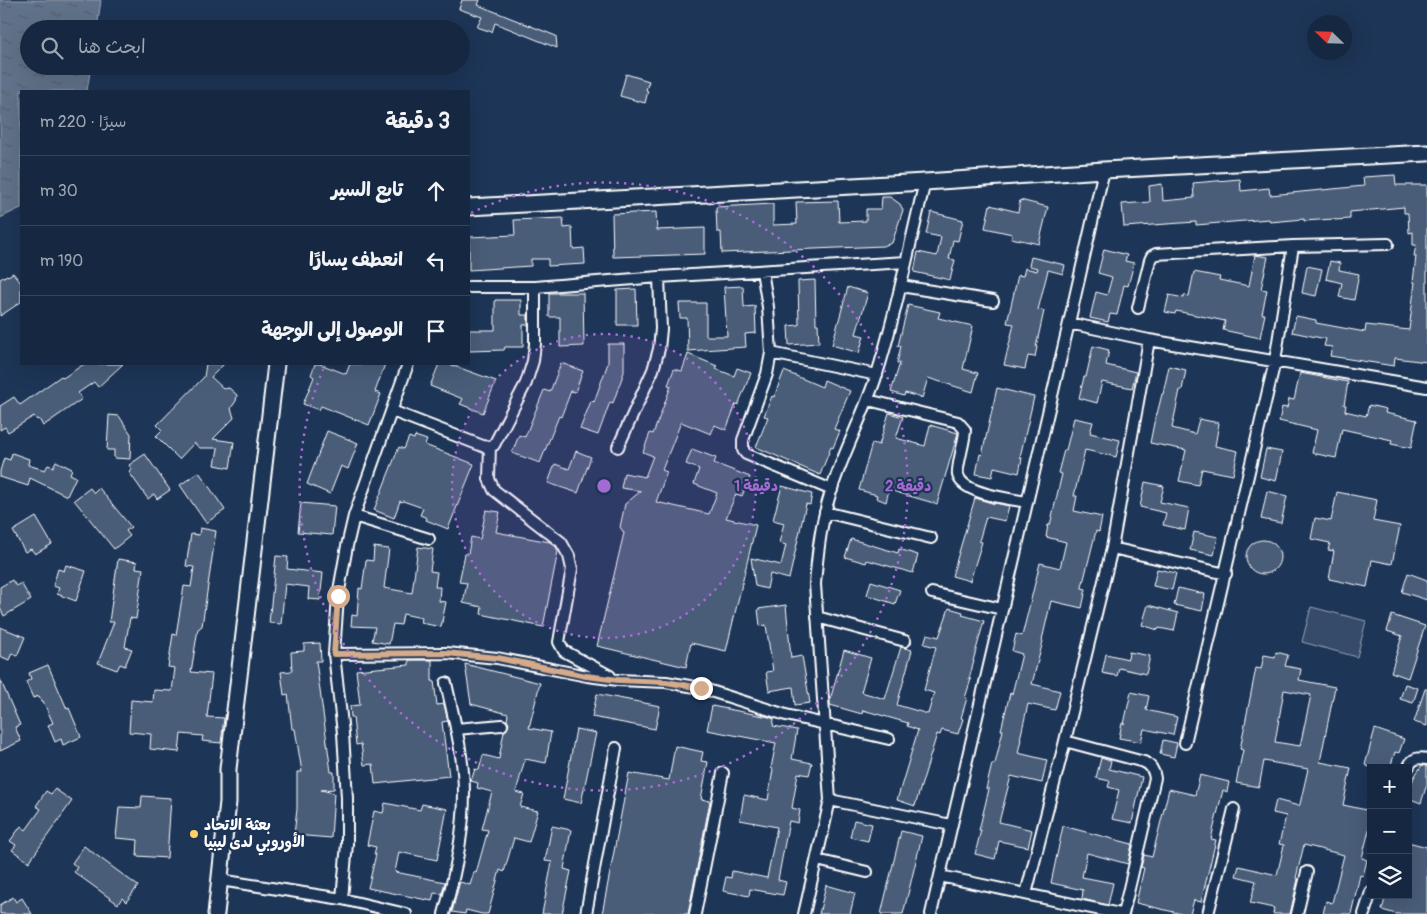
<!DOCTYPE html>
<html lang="ar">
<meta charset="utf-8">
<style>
:root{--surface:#162841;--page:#1f3048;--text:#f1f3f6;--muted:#9ea6b1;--line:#35445a}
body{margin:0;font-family:Pangolin,"Playpen Sans Arabic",sans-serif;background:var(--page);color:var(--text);direction:rtl}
.controls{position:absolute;right:15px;bottom:15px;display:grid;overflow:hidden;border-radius:0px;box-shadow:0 5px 20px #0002}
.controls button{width:45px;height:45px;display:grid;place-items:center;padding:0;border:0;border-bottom:1px solid var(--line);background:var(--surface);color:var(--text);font:25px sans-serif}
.compass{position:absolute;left:1307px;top:15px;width:45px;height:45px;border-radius:50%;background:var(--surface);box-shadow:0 5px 20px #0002;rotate:293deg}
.stop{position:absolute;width:15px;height:15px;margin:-11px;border:4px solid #d6ab8b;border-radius:50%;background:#fff}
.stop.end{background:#d6ab8b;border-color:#fff;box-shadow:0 1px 5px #0008}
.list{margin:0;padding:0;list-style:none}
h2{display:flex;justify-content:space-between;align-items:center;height:65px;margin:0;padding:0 20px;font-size:21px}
h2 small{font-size:16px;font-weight:400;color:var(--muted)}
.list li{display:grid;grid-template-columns:32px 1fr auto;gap:15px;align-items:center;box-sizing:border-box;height:70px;padding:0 20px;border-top:1px solid var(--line)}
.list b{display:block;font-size:19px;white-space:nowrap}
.list em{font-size:16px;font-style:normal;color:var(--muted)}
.icon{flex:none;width:28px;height:28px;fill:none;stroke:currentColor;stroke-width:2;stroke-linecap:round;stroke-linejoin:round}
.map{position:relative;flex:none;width:1427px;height:914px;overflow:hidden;direction:ltr}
.search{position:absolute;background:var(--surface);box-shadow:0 5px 20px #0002;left:20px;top:20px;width:450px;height:55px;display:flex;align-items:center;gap:12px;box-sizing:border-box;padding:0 18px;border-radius:28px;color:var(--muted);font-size:19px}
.panel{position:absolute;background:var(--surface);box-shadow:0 5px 20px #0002;left:20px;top:90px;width:450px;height:275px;border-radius:0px;direction:rtl}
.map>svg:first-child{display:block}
</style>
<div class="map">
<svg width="1427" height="914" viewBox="0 0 1427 914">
<defs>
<pattern id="water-ripples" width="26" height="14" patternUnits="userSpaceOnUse" patternTransform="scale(1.25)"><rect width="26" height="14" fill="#617289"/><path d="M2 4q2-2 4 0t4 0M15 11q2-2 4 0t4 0" fill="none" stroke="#555d67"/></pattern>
</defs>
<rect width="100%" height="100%" fill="#1d3557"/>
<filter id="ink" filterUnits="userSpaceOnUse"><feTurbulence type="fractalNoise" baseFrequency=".02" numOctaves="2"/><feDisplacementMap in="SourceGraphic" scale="10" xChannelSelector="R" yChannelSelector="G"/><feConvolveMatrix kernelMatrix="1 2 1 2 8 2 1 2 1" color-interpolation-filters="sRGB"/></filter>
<g filter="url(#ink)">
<!-- pitch -->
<path fill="#364b69" stroke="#9aa5b4" d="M1311,607L1366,621L1357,657L1302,642Z"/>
<!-- water -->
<path fill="url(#water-ripples)" stroke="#a0aab8" d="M0,0H101L97,29H29V66H91L87,91H21V208L0,218Z"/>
<!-- building -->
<path fill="#4a5d79" stroke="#fff" fill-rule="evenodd" d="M462,0H480L478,5L556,36L557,48L495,23L492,32L477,27L482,17L459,9Z
M626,74L649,81L646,90L648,91L645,103L620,96Z
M1395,175L1396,185H1427V362L1395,358L1394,366L1330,356L1332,347L1324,346L1326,339L1292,332L1296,316L1316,320V323L1365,332L1366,325L1409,330L1415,282H1413L1416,256H1414L1416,245H1413V232L1409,233L1408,213H1404V207L1350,212V219L1335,220L1334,219L1304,221V219L1270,222L1269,219L1196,225V222L1124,227L1122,204L1150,202L1149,186L1162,184L1163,201L1194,198L1193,183L1240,179L1241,191L1269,188L1270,195L1364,186L1363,177Z
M882,197H890L900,204L903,210L892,243L883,246L722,253L721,232H717L716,207L773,204V225L797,224L796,202L838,201L839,222L866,221V209H881Z
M1020,200L1048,207L1039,244L1011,238L1012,234L985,228L990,205L1018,212Z
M656,212L657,230L705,228V254L613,257L612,214Z
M931,212L963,220L958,241L953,240L949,259L955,260L950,280L914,272L918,252L937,256L941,237L926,234Z
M563,218L564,228L572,227L573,249L584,248L585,264L548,266V259H531V266L469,270V237L515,235L514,220Z
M1104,249L1127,255L1125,261L1134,263L1128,286L1124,285L1117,315L1110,314L1108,322L1090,318L1096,292L1107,295L1112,277L1098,273Z
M1255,255L1268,257L1261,289L1267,290L1262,314H1265L1260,338L1223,330L1225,321L1176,311L1175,314L1165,312L1169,295L1184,298V295L1189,296L1194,272L1220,277L1219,280L1249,286Z
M1031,257L1065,265L1063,274L1048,270L1038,310L1044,311L1036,347H1037L1035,357L1028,356L1025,369L1004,365L1014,324L1007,323L1018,275L1023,276L1025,268L1037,271L1038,268L1029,266Z
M1330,261L1340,263L1339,270L1359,274L1354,300L1339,297L1342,283L1326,279Z
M1307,266L1322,269L1316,296L1302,293Z
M13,273L21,283V302L0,316V279L7,275L8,276Z
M815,280L816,324H818L819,343L789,345L788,326L799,325L798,281Z
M743,286L744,307L755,306L756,333L745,334L746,347L688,351L687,318H680L679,303H706V336H727L724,287Z
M848,287L868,293L856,334L864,336L859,353L832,345Z
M636,289L637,325H617V290Z
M549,293H583L584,346L560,347V317H549Z
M495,300H521V315H528V325H523V347H505L504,350L469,351V330H495Z
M908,305L940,312L938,318L973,326L963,369L978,373L973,392L928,378L922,398L905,393L904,396L891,392L900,363H897L901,346H898Z
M608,344H624V372L613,403L610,402L598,435L580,429L591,401L594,402L608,363Z
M1093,346L1109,350L1106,365L1136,372L1132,388L1102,382L1097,403L1079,398L1084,377H1086Z
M688,354L717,366L716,369L734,376L737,368L751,373L738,405L736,404L726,430L715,425L711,434L681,422L662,470L667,472L656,502L709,514L717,493L694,484L699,469L686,464L692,449L716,458L714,463L750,477L742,496L736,494L726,518L756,525L726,651L691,643L686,667L597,646L624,533L620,527L625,504L641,491L621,488L624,473L645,477L653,456L643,452L650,433L653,434L671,386L668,385L674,369L682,371Z
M561,363L583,371L575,392L571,391L561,417L559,416L540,463L512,453L519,435L525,437L544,390L550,392Z
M84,364H123L98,387L94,382L78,393L82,399L43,426L39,419L37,420L34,416L8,432L5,427L0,430V406L14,397L20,405L54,381L61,376L63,378Z
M206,364H224L211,377L224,389L229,388L237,395L236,401L231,408L234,418L213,439L234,442L230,468L215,465L218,448H200L194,443L179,459L156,436L162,430L157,425L204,377Z
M315,364H320L346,374L350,364H385L375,392L381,394L369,425L321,406L319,410L303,404L314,377L311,375Z
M439,364H449L496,381L483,413L460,404L463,399L430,386Z
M1169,366L1186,370L1182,390H1180L1172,428L1195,434L1199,419L1219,423L1215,446L1238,451L1233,475L1202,469L1198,485L1179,481L1186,450L1150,443L1156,413L1157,414L1162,394H1163Z
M784,371L822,387L824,380L850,391L834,429L840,431L833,448L831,447L820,475L756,447L768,417L764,416L772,396L774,397Z
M1300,373L1348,382L1344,405H1346L1345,411L1366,416L1369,405L1386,409L1385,413L1417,420L1411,448L1391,444L1392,440L1342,429L1336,458L1312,453L1317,430L1279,421L1282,407L1287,408L1289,399L1294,400Z
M997,388L1034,397L1020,457L1022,458L1019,473L994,467L992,477L976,474L980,454L982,455Z
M889,413L903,417L896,438L925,446L930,425L958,433L937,504L889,490L886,502L876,498L877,495L859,490L872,443L879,445Z
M109,415L119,416L131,434L130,459L114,458V450H107Z
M1074,418L1093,422L1090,433L1120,440L1116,457L1085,450L1074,496H1077L1074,511L1102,517L1099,532L1096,531L1082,587V588L1086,589L1082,608L1051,601L1042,640L1043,641L1032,684L1060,691L1055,710L1028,704L1020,739H1021L1018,753L1047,760L1042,783L1011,776L999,822L1032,830L1028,847L999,841L995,859L975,854L981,830H979L989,789H986L992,764H995L1003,730H1001L1010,693L1012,694L1022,654L1012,651L1016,634L1022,636L1040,563L1060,568L1066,542L1046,537L1048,525H1050L1062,474L1058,473L1064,450H1066Z
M327,431L358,443L348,469L341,466L330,494L307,484Z
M415,436L427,440L425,445L474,464L448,529L426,520L427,518L420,515L423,508L403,501L402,502L400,501L394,518L374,510L399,447L404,449L409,437L414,439Z
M1266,449L1282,452L1276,481L1260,477Z
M576,451L591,457L578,493L548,483L555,464L569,469Z
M12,453L29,459L28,465L45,470L48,465L53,467L56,461L72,469L70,474L76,477L67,496L30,478L28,486L0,477V471L4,458L10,460Z
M145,454L170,490L157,499L154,494L148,499L129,472L132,470L129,465Z
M199,472L225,510L206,523L180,485Z
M1145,482L1164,486L1160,502L1189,508L1185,530L1163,525L1166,513L1140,507Z
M782,486L812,494L810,505L806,504L789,579L770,574L767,589L755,586L751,558L781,565L786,545L779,543L784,523L773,520Z
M90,488L94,493L99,488L131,527L126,531L130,536L114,549L74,500Z
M1267,491L1287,496L1281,523L1261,519Z
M1337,492L1377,500L1373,521L1400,526L1392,564L1372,560L1367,587L1329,579L1334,551L1328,550L1330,543L1311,539L1315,518L1331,521Z
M975,498L995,504V503L1009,506L1005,521L986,517L979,541L982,542L970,581L952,576Z
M301,503L335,506L332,535L298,532Z
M486,510L500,512L496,532L550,542L556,547L558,551L543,627L481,614L482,607L463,603L467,583L459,582L465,554H468L471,537L480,539Z
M36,517L52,544L35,554L31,549L25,552L13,531Z
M200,528L216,531L202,626L198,629L191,672L212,674L207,717L224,718L221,743L202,741L203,736L181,734L179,752L150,749L151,734L129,732L131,700L153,702L154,690L172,691L175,668L168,667L173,634L176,635L184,586L191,587L194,567L186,566L191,534L199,535Z
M1194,532L1218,537L1214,555L1190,550Z
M851,539L898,553L899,549L918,555L913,573L867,560L866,563L845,557Z
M1246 557a17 17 0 1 1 34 0a17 17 0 1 1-34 0Z
M374,547L389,549L384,588L412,593L418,547L433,549L430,571L437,572L435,587H440L439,601L446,602L441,627L421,623L422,618L403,614L401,625L393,624L389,644L372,641L375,627L351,626L352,615L357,616L359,588L362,589L366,560L373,561Z
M276,556L288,557L287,569L323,573L320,600L308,599L309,587L285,584L281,624L269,623Z
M118,559L137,562L136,568L143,569L136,619L130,618L125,647L132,649L125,666L120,664L117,670L98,663L114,622H109Z
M66,565L86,571L76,601L57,594L59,588L53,586L58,569L64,571Z
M1157,569L1176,573L1172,590L1153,586Z
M1408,573L1427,580V600L1402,592Z
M12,580L16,586L21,583L31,600L4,616L0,608V587Z
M871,581L900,590L895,604L867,595Z
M1178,588L1205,594L1202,611L1174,605Z
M786,605L791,658L802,656L810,703L795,705L793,687L769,691L766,672L773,671L766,625L760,626L758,609Z
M1148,605L1178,613L1174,631L1159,628L1158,630L1142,625Z
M949,608L963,612L962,615L984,621L973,661H974L969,679H971L965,698H967L961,718L963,719L958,734L942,730L940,735L937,734L915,806L897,800L918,730L907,726L908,723L863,710L862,714L830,705V700L844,650L871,658L861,692L885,699L901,647L912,650L897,705L928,714L934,693L924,690L936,647L924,644L927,634L939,637Z
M1392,615L1425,626L1408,678L1391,672L1402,636L1387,631Z
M0,627L25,637L17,656L12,653L9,660L0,656Z
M320,643L321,661H316L331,772H334V789L321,790L334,793L331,838L294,835L297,809V772H302L295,729H292L288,694L284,695L281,672L292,671L291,652L304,651V644Z
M1129,652L1150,656L1146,674L1119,668L1117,676L1102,673L1106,654L1128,659Z
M1276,652L1288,655L1285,666L1301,669L1299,680L1335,687L1320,762L1351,768L1343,805L1371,811V822L1362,858L1367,860L1363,876L1360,875L1351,914H1323L1326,901L1332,903L1344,855L1304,845L1296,878L1298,879L1290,914H1273L1274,908L1250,903L1256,881L1236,876L1239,866L1277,875L1284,845L1279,844L1286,816L1273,813L1276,800L1299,806L1300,804L1308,769L1264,761L1259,787L1236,783L1243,750L1240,749L1256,668L1261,669L1264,655L1275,657ZM1284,690L1311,695L1300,746L1275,742Z
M409,660H432V681H434L437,705L444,704L448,721L442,722L449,776L375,784L373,764L364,765L361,744L356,745L353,717H351L350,706L360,705L356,670L409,665Z
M465,664L540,683L529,728L551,732L546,763L525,759L516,792L524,794L520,807L538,811L529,842L514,838L504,872L500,870L488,914H482L466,910L465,914L452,912L459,885L460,882L470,885L474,872L476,873L488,830L482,829L492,792L477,788L478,783L471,781L475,769L479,770L483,755L499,759L504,731L508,727L509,724L507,720L508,714L471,704Z
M48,665L67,709L69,708L81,737L63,745L61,739L55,742L48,725L53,723L43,701H42L39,696L33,698L26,682L31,679L29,673Z
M0,679L20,725L15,727L21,741L0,751Z
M1405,684L1418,688L1413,703L1400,699Z
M1425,689H1427V726L1414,722Z
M1131,692L1149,696L1146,710L1177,717L1173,735L1144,729L1141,742L1119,738L1122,723L1124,724Z
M597,694L660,706L655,729L592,717Z
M712,706L769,717L774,719L773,726L797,730L792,759L812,763L809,775L798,773L792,808L800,810L798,823L789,821L778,880L786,882L783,895L750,889L749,896L723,891L726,877L731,878L732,871L767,878L777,827L740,820L744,795L768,800L773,769L771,768L776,743L707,730Z
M576,729L596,733L581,803L563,799Z
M1375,729L1404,739L1399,753L1395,752L1390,768H1372L1365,765Z
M1163,740L1177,743L1174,757L1160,754Z
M675,746L703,752L701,761L708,762L701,799L710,801L688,914H602L629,773L669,780Z
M1101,758L1111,761L1109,769L1142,777L1132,823L1112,819L1119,790L1108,787L1110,781L1096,778Z
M1422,765L1427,766V784L1421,803L1408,798V793L1414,777Z
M1200,775L1229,782L1227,792L1223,790L1211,839L1216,840L1201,902L1194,900L1190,914H1182L1136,903L1144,868L1141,867L1144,855L1152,857L1169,789L1195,795Z
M55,789L72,801L29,862L12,850L16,845L10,841L21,826L26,830L41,809L36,806L46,791L51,794Z
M142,796L171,798L167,858L137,856L138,840L116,838L119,807L141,808Z
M385,803L420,810L422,804L447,809L437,860L399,852L395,872L445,882L442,894L434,893L432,901L368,888L376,854H374L376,847L367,845L374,811L383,813Z
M854,820L872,824L868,841L850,837Z
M552,826L571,830L564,869L571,871L562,914H542L552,862L545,861Z
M1063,826L1132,844L1128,864L1087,853L1082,877L1113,883L1108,905L1082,899L1083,890L1051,883Z
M901,831L922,836L909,890L903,914H881Z
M1408,842L1427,847V914H1396L1382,910L1386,895H1408Z
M84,846L138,886L126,902L122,898L118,904L74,872L77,867L72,863Z
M826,885L855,893L850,914H819Z
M13,897L16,902L22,898L32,914H0V905Z"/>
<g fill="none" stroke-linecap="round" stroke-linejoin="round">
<!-- street casing -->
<g stroke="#fff" stroke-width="14">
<path id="street" d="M762,271L768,307L771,353L767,374L743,440V450L746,454L832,490
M901,286L993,301
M469,287H535L659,277L906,262
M1138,308L1150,260L1152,256L1156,254L1293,246L1388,244
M1069,323L1149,340L1427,387
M771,353L877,375
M868,400L958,422L965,430C965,441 956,468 958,475C962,494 1011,499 1027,502
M392,411L480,445L485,447L494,445L526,383L533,361L535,344V287
M490,446L489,479L494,490L561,542L569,556L572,569L559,642L564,651L610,676
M618,447L653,370L659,349L661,329L659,277
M825,512L931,538
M354,516L429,539
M1112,548L1226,574
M932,593L1002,609
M817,617L905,641
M334,654L446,653L497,658L587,676L618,680L666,682L701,688L786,715L889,739
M456,729L502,725
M1065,741L1144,762C1151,765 1154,770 1155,778L1123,914
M1185,743L1275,361L1293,246
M1408,768C1412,758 1418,757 1427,759
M830,800L951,825
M817,860L867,872
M940,876L1120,914
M220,880L342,899L406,914
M1026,894L1065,741L1112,548L1149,340
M342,899L347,844V798L343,733L334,654L338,596L347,546L354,516L408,364
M444,914C455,875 464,834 464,793C464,756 454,719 446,683
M586,914L616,748
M695,914L723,773
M804,914L830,800L815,584C817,560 819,536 825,513C836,466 862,420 877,374C897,311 909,246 925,182
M931,914L1069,323L1104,170
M1208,914L1234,809
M1297,914L1307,872
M1364,914L1371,892"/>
</g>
<!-- secondary casing -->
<g stroke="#fff" stroke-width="19">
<path id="secondary" d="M469,207L925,182L1104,170L1427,153
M216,914L228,802V769L276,364"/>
</g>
<!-- street -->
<use href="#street" stroke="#1d3557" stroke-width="10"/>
<!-- secondary -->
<use href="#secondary" stroke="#1d3557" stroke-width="15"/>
</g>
</g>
<g fill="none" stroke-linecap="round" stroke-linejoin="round" filter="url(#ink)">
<!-- route -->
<path stroke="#d6ab8b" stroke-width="6" d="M338,596L334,654L446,653L498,658L586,676L618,680L666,682L701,688"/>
</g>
<!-- distance rings -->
<circle cx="604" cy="486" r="152" fill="#a36bd2" fill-opacity=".12"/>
<g fill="none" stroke="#a36bd2" stroke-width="2.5" stroke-dasharray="2.5 5">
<circle cx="604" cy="486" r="152"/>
<path d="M471 213A304 304 0 1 1 325 365"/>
</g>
<!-- markers -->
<circle fill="#ffd166" stroke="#1d3557" stroke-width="2" cx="194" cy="834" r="5"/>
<g text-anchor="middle" stroke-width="4.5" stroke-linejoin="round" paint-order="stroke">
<!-- poi labels -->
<g font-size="15" font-weight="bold" fill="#fff" stroke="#1d3557" text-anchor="start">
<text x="204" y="830">بعثة الاتحاد<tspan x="204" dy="17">الأوروبي لدى ليبيا</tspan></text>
</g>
</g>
<circle cx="604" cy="486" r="8" fill="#a36bd2" stroke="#1d3557" stroke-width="2.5"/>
<g font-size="15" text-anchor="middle" font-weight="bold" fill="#a36bd2" stroke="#1d3557" stroke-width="4.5" stroke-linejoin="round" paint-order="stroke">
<text x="756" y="491">1 دقيقة</text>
<text x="908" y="491">2 دقيقة</text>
</g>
</svg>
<div class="controls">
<button>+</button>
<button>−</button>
<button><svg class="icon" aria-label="layers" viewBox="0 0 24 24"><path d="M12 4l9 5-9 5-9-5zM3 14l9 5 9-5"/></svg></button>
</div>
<svg class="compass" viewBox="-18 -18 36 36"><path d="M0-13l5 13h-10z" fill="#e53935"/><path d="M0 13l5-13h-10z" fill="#9ea6b1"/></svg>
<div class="stop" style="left:338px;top:596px"></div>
<div class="stop end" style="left:701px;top:688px"></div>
<div class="search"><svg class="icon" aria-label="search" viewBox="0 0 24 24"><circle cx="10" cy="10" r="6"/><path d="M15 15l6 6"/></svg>ابحث هنا</div>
<section class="panel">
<h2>3 دقيقة<small>سيرًا · 220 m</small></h2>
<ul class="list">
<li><svg class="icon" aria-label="ahead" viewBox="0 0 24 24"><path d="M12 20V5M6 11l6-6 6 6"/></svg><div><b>تابع السير</b></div><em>30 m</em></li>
<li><svg class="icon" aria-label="left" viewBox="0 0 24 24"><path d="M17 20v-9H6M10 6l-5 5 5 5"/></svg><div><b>انعطف يسارًا</b></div><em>190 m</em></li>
<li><svg class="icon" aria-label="arrive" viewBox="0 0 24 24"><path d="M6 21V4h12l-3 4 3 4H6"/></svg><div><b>الوصول إلى الوجهة</b></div></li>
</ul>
</section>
</div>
